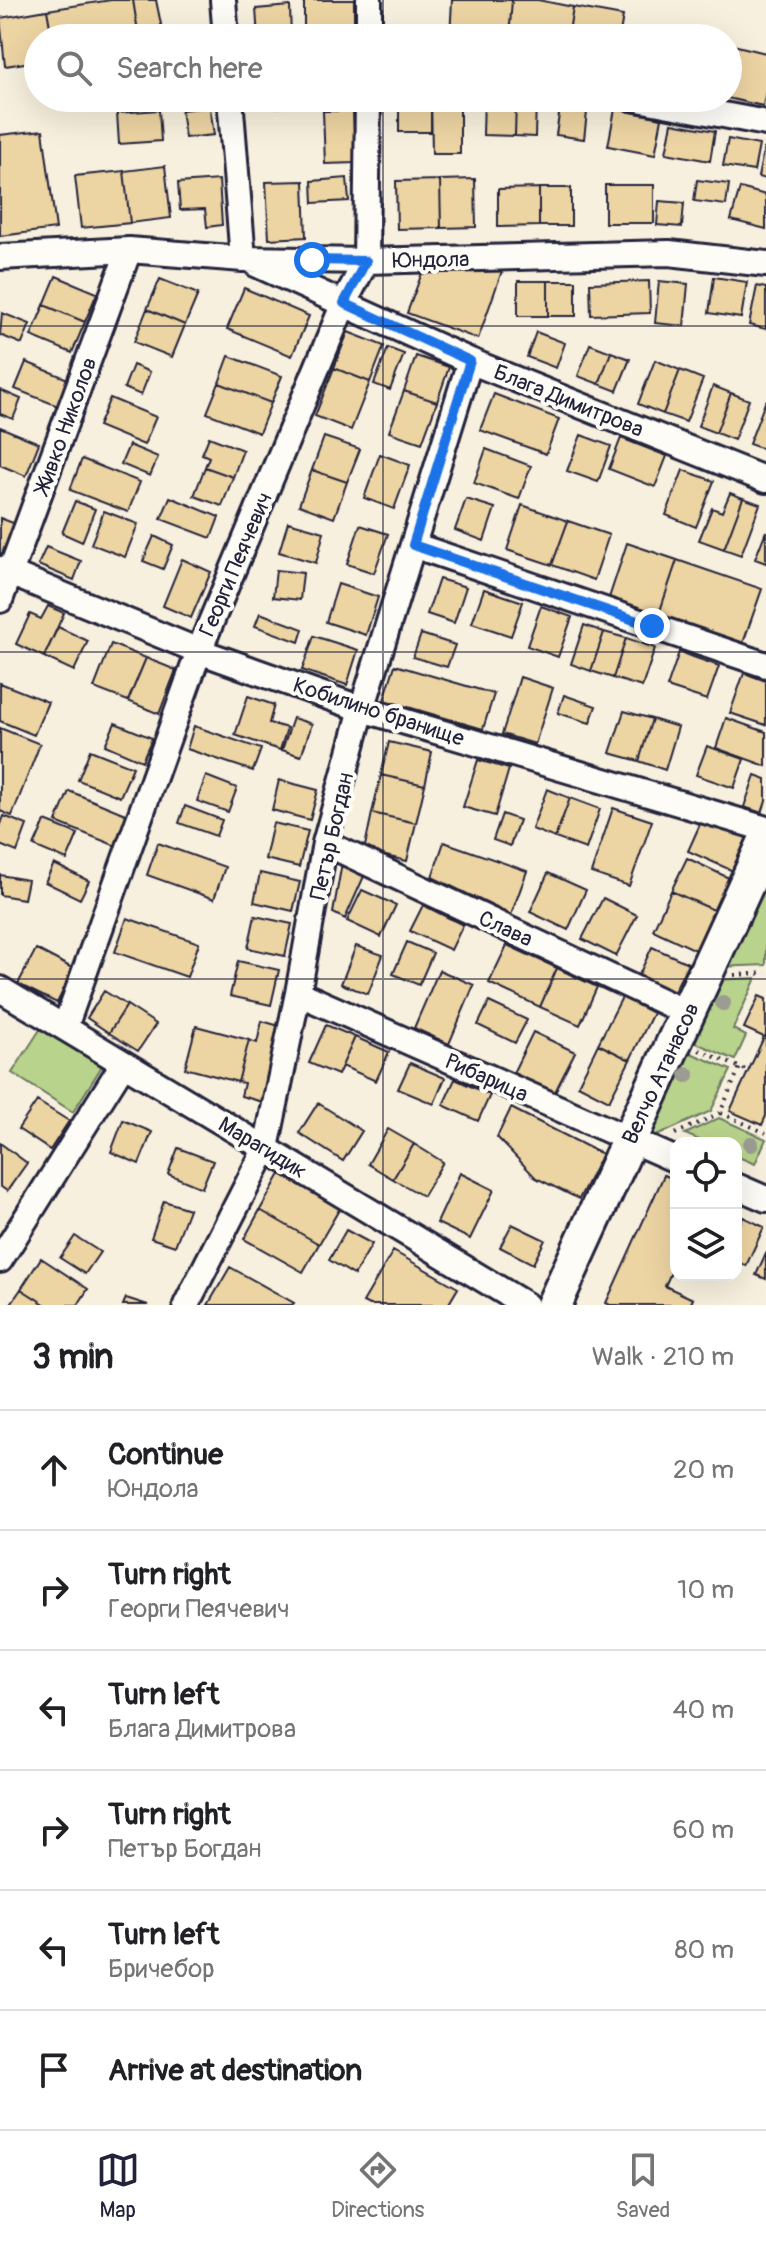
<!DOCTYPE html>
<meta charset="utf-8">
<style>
:root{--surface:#fff;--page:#f6f6f6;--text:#202124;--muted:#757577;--line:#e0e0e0;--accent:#22223b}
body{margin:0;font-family:Pangolin,sans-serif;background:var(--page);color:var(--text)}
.controls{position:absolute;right:24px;bottom:24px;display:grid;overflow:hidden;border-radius:16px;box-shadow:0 8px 32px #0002}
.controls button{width:72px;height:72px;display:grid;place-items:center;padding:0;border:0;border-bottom:2px solid var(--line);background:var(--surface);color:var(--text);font:40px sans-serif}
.stop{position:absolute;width:24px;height:24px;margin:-18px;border:6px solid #1a73e8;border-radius:50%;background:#fff}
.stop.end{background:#1a73e8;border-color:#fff;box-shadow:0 2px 8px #0008}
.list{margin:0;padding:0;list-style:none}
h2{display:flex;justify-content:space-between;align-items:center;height:104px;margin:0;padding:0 32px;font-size:34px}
h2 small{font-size:26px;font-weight:400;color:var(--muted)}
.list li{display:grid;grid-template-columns:52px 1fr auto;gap:24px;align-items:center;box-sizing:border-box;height:120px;padding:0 32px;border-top:2px solid var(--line)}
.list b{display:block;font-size:30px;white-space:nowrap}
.list p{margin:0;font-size:26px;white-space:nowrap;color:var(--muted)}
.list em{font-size:26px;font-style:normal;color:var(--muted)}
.icon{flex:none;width:44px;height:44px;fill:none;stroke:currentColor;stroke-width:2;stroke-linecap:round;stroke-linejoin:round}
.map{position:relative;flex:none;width:766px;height:1305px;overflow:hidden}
.search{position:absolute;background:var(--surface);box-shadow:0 8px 32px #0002;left:24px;right:24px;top:24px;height:88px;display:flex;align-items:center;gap:20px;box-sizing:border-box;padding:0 28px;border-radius:44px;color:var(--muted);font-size:30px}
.sheet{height:824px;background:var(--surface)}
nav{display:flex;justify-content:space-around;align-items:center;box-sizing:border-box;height:112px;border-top:2px solid var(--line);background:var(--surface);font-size:22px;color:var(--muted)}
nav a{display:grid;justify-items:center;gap:4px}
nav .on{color:var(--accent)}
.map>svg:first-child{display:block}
</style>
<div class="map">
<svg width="766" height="1305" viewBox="0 0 766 1305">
<rect width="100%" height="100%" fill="#f8f0de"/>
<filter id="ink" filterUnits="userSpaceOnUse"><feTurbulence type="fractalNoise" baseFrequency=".0125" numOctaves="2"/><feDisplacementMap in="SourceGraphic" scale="16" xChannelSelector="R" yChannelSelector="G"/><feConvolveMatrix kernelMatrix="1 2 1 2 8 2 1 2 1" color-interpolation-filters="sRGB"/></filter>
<g filter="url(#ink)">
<!-- green -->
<path fill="#b8d38b" stroke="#6d7a63" stroke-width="2" d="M766,866V965L718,967Z
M756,978L733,1029L746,1036L735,1060L687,1039L715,980Z
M41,1028L102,1066L73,1112L12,1073Z
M679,1048L731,1070L711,1111L650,1139L640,1133Z
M719,1118L766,1139L755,1164L736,1156V1143H706L685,1134Z"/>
<!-- building -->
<path fill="#edd4a3" stroke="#22223b" stroke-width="2" d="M111,0H133L139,38H52L47,10Z
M133,0H156L163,34L139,38Z
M304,0H354V28L304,29Z
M452,0H512L509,38H450Z
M512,0H538L573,7L568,38H509Z
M290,6L291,38H258L256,9Z
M573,7L623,16L619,38H568Z
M47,10L52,38H38V61L5,66L0,18Z
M387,31H417V38H387Z
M733,45L766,53V91L763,106L727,98L728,68Z
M267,98H298V106L268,108Z
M312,98H349V101H312Z
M399,98H431V132H399Z
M431,98H460V154H432Z
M484,98L516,99L515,136L483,135Z
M516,99H536L535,137L515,136Z
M210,107L214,135L185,138L181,110Z
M560,108L587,112L584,139L556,135Z
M615,109L662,118L655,155L608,146Z
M159,110L161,141L119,144L117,113Z
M323,111H353L354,133H361L356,163L325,164Z
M672,123L715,131L710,161L666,153Z
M43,130L56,229L0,236V135Z
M728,139L759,145L754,171L723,166Z
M764,148H766V179L758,177Z
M165,166L171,218L130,223L124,171Z
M124,171L130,223L81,228L75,176Z
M347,178L349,201L313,203L312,181Z
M475,179L476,227L441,228L440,180Z
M219,180L222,225L207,227L205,209L180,210L178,183Z
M440,180L441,228L397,229L396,181Z
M697,180L729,184L726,205L694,201Z
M304,181L306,237L269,239L266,182Z
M605,185H654V223H605Z
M539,188V226L498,227V189Z
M539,188H571V226H539Z
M740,188L766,195V229L731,220Z
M659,201L684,203L682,227L657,225Z
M502,271L478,339L407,313L422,273Z
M56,276L97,293L85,322L44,305Z
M714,277L747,282L741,318L709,313Z
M160,279L198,294L185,325L147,309Z
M518,281H548V316H518Z
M548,281H576V316H548Z
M649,281L650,313L591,315L590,283Z
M659,281L688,284L684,326L655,323Z
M757,286L766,288V329L749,325Z
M244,288L309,316L292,356L227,329Z
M44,305L85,322L72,353L31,336Z
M147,309L185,325L172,357L134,342Z
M2,313L30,324L22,344L0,335Z
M348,332L384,346L370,382L334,368Z
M536,332L565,343L556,368L527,357Z
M590,344L611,352L599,384L578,376Z
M388,348L404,354L390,390L374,384Z
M611,352L630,359L617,391L599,384Z
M229,356L282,376L271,403L219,383Z
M416,356L449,367L437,402L404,391Z
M655,360L680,370L663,414L638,404Z
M26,362L68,379L58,406L15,389Z
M133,365L150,372L141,395L124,388Z
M334,368L370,382L351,430L315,416Z
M680,370L703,379L686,422L663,414Z
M219,383L271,403L259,433L207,413Z
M713,386L731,393L716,433L698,426Z
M0,390L21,399L13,419L0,414Z
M404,391L437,402L422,443L389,432Z
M731,393L749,400L734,440L716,433Z
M494,394L559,419L546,454L480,430Z
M110,398L156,417L144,445L98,426Z
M766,400V450L749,444Z
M0,427L39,443L26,476L0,465Z
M581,435L611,446L598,482L567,471Z
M209,437L243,450L233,477L205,467L209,457L202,454Z
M324,437L360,449L347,482L312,470Z
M621,438L667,456L655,487L609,469Z
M129,445L158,457L150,476L121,464Z
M486,449L531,466L519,499L474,483Z
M380,454L410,465L394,509L364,498Z
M82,459L140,482L128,512L70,490Z
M205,467L233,477L222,506L194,496Z
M312,470L347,482L334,518L299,505Z
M683,470L714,481L696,527L666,515Z
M730,493L743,498L724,549L699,540L712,508L722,512Z
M170,497L219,517L211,538L161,519Z
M743,498L760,504L741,555L724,549Z
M466,499L495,508L484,541L455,530Z
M75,501L95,509L82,542L62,533Z
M522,505L568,521L552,565L507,550Z
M104,511L138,524L125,557L91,544Z
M0,518L21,526L9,556L0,553Z
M568,521L609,535L594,580L552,565Z
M288,522L324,532L316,563L279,552Z
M360,525L388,534L374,573L347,564Z
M766,531V563L755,559Z
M154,536L173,545L163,569L143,561Z
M627,543L677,560L659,614L609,598Z
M46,547L81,561L74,580L38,565Z
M182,559L211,572L191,618L163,606Z
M677,560L762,589L743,643L659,614Z
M276,570L303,573L300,600L273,597Z
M439,579L466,587L454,623L427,614Z
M338,584L378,597L366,635L326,622Z
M484,589L523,602L511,636L472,623Z
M48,606L64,613L44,657L16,644L30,614L41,619Z
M541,606L572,617L558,657L527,646Z
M260,613L303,629L299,642L255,626Z
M584,625L604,632L591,671L571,664Z
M58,627L88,641L74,671L44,657Z
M604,632L626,638L613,678L591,671Z
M421,634L455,645L447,667L413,657Z
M314,636L358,650L347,685L302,670Z
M626,638L655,648L642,687L613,678Z
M111,644L146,658L128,701L94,688Z
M679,652L719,666L707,700L667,687Z
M146,658L176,670L159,714L128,701Z
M395,665L494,694L483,729L384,700Z
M744,673L766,681V725L730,713Z
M520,677L553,688L535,744L502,734Z
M0,683L48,702L34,735L0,721Z
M564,695L596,706L590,723L558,713Z
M248,696L274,705L269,723L287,728L280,750L235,735Z
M624,711L652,719L639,761L610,753Z
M293,718L312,724L301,756L282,750Z
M726,718L766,732V766L716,748Z
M652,719L678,727L665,770L639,761Z
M115,723L152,738L142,761L105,745Z
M194,726L261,749L253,771L187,749Z
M0,728L40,744L12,816L0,811Z
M389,742L432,752L425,785L381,775Z
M707,746L744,759L734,788L696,775Z
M90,750L133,767L120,797L78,780Z
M478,760L509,769L495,816L463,807Z
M381,775L425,785L416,823L372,813Z
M755,775L766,779V801L762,813L744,807Z
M206,776L237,788L228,812L197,801Z
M279,780L318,790L310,820L272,810Z
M547,789L570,798L555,838L532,829Z
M69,791L128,815L116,846L56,822Z
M570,798L600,809L586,849L555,838Z
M185,806L222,820L216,836L179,823Z
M613,808L652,821L629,886L591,873Z
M372,813L416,823L407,861L364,851Z
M502,814L519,820L510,846L493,840Z
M4,816L27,825L17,852L0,845V827Z
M45,821L78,834L67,860L34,846Z
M701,822L749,836L733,871L688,851Z
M273,823L308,831L299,867L265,859Z
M444,842L527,871L511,915L432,877Z
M158,843L225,867L214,899L147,875Z
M687,858L731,879L716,911L671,891Z
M342,863L365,874L345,919L333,913Z
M54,864L89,881L80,899L45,882Z
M260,873L300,882L293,911L254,902Z
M548,873L586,890L568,930L530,912Z
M0,875L28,880L24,899L0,895Z
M362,890L396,905L381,937L347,921Z
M671,891L716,911L698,951L653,930Z
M603,898L637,915L616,956L582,939Z
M423,905L463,925L451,950L410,931Z
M255,916L292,924L285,956L248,948Z
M127,918L199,943L187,977L115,952Z
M407,942L433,953L419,985L393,974Z
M507,945L557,968L540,1007L489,983Z
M356,946L383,955L368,994L341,984Z
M652,947L688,963L672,996L637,979Z
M36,949L74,969L57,1003L18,984Z
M238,961L279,970L271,1005L230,996Z
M557,968L597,987L580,1025L540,1007Z
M439,970L474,985L449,1044L414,1028Z
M104,991L127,1005L109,1033L87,1018Z
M759,996L766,999V1116L762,1125L730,1111L764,1037L744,1028Z
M622,997L653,1013L630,1060L598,1044Z
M489,1002L527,1020L515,1043L478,1025Z
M127,1005L156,1024L138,1051L109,1033Z
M262,1021L283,1027L263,1102L241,1096L244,1083L238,1082L249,1040L257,1043Z
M326,1025L355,1037L338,1075L309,1063Z
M196,1026L249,1040L238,1082L185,1068Z
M533,1032L575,1052L554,1094L513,1073Z
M355,1037L389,1052L376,1081L342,1066Z
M598,1044L630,1060L609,1101L578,1085Z
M410,1063L445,1078L434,1104L398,1089Z
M455,1079L490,1095L478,1121L443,1105Z
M37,1101L69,1121L50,1150L18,1129Z
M318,1103L362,1131L343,1161L299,1133Z
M511,1108L602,1154L579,1199L536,1178L497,1137Z
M123,1120L152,1132L139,1164L111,1152Z
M388,1129L414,1144L393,1179L368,1164Z
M0,1143L27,1163L7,1191L0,1186Z
M414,1144L443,1162L423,1196L393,1179Z
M178,1148L213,1161L202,1188L168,1174Z
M460,1173L494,1190L470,1239L437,1223Z
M280,1174L340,1208L319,1244L260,1210Z
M664,1175L676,1180V1261L665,1286L693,1299L690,1305H610L606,1303Z
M164,1201L189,1209L175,1246L151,1238Z
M260,1210L319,1244L303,1272L244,1239Z
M743,1217L764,1227L746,1266L736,1261V1232Z
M512,1224L545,1240L533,1264L500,1247Z
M346,1230L372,1244L354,1275L329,1260Z
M75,1236L100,1252L85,1274L60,1258Z
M393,1251L458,1288L448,1305H369L363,1302Z
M766,1253V1279L756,1275Z
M41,1258L88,1289L78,1305H46L21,1289Z
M230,1267L294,1303L292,1305H208Z
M21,1289L46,1305H10Z
M126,1298L148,1305H123Z"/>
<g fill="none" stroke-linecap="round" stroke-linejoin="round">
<!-- street casing -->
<g stroke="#22223b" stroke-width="30">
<path id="street" d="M223,0L226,38
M369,38V0
M230,98L243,259
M633,98L766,123
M0,257L129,250L243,259L366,261L669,253L766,264
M256,264L470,361L766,480
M413,545L766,665
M0,569L199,651L362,709L766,829
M0,600L129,250
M325,843L687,1013
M0,989L526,1305
M298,993L676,1160
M65,1027L199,651L344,303L366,261L368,98
M736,1186L766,1199
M0,1260L123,1064
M186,1305L266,1148L298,993L325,843L362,709L470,361"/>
</g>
<!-- secondary casing -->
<g stroke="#22223b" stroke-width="40">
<path id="secondary" d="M554,1305L766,841"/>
</g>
<!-- path -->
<path stroke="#22223b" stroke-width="4" stroke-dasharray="2 6" stroke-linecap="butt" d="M734,975L766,973
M699,1050L748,1071
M721,1113L766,1133
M675,1134L720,1113L740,1067"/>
<!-- street -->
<use href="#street" stroke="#fdfcf7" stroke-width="24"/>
<!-- secondary -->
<use href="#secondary" stroke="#fdfcf7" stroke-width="34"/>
</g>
<!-- trees -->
<g fill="#9b9c92">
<circle cx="723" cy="1003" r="8"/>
<circle cx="687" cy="1075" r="8"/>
<circle cx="751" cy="1144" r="8"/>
</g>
</g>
<g fill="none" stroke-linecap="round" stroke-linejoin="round" filter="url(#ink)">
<!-- route -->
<path stroke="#1a73e8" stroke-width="10" d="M312,260L366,261L344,303L470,361L413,545L652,626"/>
</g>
<!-- grid -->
<path fill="none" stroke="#22223b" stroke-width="2" stroke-opacity="0.55" d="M383,0V38M383,98V1305M0,326H766M0,652H766M0,979H766"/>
<g text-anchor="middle" stroke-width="8" stroke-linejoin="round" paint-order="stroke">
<!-- street labels -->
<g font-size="22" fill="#22223b" stroke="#fdfcf7">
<text transform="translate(431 259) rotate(-1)" y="8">Юндола</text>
<text transform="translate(569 400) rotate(22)" y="8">Блага Димитрова</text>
<text transform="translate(65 425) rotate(-70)" y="8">Живко Николов</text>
<text transform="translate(235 564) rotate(-67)" y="8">Георги Пеячевич</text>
<text transform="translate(379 711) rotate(18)" y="8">Кобилино бранище</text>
<text transform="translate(331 836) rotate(-77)" y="8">Петър Богдан</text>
<text transform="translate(506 928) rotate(25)" y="8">Слава</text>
<text transform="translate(660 1073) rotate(-65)" y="8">Велчо Атанасов</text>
<text transform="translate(487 1077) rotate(24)" y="8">Рибарица</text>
<text transform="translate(263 1147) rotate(31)" y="8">Марагидик</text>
</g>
</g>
</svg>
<div class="controls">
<button><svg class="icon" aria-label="locate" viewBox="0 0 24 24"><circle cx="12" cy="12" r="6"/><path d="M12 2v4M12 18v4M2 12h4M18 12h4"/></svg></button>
<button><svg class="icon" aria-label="layers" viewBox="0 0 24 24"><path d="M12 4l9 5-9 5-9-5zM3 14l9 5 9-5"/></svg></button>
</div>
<div class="stop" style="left:312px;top:260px"></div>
<div class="stop end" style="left:652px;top:626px"></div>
<div class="search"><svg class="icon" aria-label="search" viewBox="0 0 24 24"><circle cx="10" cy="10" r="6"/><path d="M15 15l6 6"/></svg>Search here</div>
</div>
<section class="sheet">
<h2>3 min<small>Walk · 210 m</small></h2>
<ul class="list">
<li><svg class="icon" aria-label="ahead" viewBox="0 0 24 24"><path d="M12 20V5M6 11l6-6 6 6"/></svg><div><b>Continue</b><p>Юндола</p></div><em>20 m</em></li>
<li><svg class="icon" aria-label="right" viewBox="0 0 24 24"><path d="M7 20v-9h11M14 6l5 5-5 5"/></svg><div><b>Turn right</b><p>Георги Пеячевич</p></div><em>10 m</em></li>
<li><svg class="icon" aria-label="left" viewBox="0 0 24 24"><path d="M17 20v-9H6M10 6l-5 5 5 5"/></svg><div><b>Turn left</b><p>Блага Димитрова</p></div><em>40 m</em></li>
<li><svg class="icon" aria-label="right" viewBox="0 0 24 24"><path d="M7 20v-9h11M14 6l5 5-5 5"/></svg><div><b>Turn right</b><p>Петър Богдан</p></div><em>60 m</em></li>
<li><svg class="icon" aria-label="left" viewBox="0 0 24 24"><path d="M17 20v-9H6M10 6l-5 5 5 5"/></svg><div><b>Turn left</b><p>Бричебор</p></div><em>80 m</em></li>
<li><svg class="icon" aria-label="arrive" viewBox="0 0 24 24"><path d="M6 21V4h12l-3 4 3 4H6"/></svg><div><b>Arrive at destination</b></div></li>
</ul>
</section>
<nav>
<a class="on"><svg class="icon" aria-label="map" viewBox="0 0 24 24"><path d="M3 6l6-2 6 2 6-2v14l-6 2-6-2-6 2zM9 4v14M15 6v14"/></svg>Map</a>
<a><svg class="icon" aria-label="directions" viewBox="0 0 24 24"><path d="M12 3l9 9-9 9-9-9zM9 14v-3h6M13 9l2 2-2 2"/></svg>Directions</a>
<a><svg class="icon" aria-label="saved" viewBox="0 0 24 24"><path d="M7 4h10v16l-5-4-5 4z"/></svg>Saved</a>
</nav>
